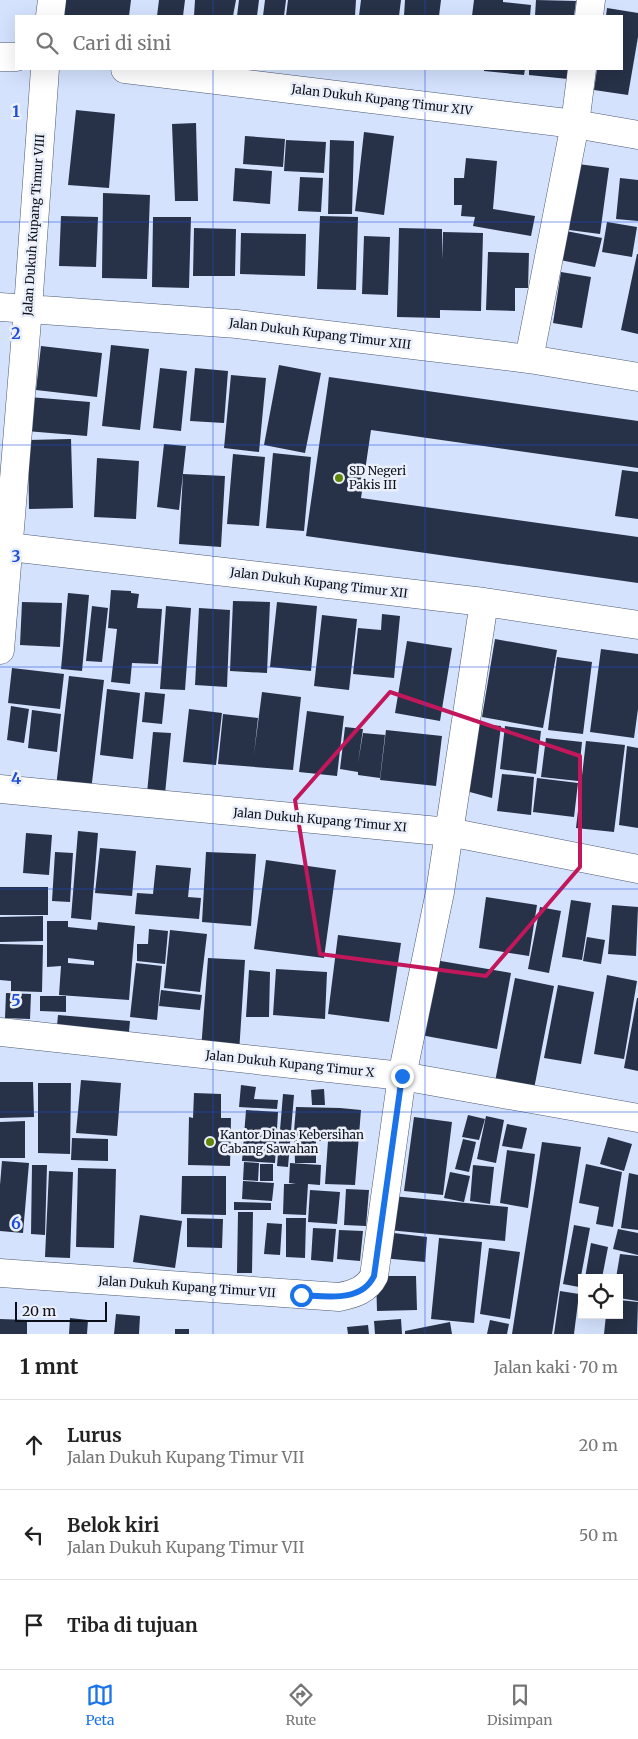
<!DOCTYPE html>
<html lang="id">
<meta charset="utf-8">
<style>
:root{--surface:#fff;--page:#f2f2f2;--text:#222;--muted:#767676;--line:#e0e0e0;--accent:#1a73e8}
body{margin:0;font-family:Merriweather,serif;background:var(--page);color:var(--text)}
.controls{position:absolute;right:15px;bottom:15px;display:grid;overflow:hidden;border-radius:0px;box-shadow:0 5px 20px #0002}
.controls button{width:45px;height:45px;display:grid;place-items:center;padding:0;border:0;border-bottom:1px solid var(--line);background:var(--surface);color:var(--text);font:25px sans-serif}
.scale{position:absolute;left:15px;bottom:12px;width:92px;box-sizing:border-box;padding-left:5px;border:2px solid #0b0f19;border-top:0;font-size:14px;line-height:18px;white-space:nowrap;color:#0b0f19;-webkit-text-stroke:4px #eaeffa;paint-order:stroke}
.stop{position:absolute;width:15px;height:15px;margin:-11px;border:4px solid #1a73e8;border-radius:50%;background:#fff}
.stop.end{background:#1a73e8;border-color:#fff;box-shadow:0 1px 5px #0008}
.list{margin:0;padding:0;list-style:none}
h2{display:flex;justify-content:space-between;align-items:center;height:65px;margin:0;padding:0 20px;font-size:21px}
h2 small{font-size:16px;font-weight:400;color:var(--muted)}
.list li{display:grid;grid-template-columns:32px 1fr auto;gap:15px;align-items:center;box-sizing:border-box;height:90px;padding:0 20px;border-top:1px solid var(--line)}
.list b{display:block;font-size:19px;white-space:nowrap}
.list p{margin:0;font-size:16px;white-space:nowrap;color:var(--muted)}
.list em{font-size:16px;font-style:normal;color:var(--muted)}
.icon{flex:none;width:28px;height:28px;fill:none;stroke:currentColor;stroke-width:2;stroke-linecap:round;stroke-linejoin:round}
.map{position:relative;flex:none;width:638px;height:1334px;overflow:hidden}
.search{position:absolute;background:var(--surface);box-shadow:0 5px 20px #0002;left:15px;right:15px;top:15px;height:55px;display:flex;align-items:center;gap:12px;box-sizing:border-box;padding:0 18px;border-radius:0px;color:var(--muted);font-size:19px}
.sheet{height:335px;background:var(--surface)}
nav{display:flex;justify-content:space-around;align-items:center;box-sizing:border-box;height:70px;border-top:1px solid var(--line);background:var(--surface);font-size:14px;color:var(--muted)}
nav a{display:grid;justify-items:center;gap:2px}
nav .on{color:var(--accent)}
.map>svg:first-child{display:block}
</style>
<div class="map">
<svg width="638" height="1334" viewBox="0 0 638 1334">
<rect width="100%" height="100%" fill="#d4e2fe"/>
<!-- building -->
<path fill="#273147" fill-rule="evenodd" d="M66,0H131L129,16H64Z
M159,0H185L183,16H157Z
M195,0H236L233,16H194Z
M239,0H259L257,16H237Z
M265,0H286L284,16H263Z
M288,0H356L355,16H286Z
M361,0H401L399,16H359Z
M405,0H441L439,16H404Z
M474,0H503V2L531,5L530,16H472Z
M536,0L576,1L574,16H535Z
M607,8L638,13V37L628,95L594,90L597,69H622V16H606Z
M484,69H525L524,75L484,71Z
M529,69H569L568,79L529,75Z
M76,110L115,114L109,188L68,185Z
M196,123L198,201H175L172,124Z
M364,132L394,136L384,215L355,211Z
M245,136L285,139L283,167L243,164Z
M286,140L326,142L324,173L284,171Z
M330,140L354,141L352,214H328Z
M466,158L497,161L493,209L535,216L531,236L473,226L475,217L461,216L462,205H454V178H464Z
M578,164L609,168L600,234L569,230Z
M235,168L272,171L270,204L233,201Z
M300,177L323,178L321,212L298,211Z
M620,178L638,180V221L616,219Z
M103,193L150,195L147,279L102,278Z
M61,216L98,217L96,267L59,266Z
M320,216L358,217L356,290L317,289Z
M153,217H191L189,288L152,287Z
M607,222L637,227L632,257L602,252Z
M194,228L236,229L235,276H193Z
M399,228L442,229V260L443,232L483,233L481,311L440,310V318L397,317Z
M561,230L602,238L595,267L555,259Z
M241,233L306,234L305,276L240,274Z
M364,236L390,237L388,295L362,294Z
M488,252L529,253L528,288H515V311L486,310Z
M637,254H638V334L621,330Z
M561,272L591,277L582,328L553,323Z
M111,345L149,349L140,430L102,426Z
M41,346L102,353L97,397L36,390Z
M279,365L321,373L305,453L264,445Z
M160,368L187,371L181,431L153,428Z
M195,368L228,371L224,423L190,421Z
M231,375L266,378L259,452L224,448Z
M329,377L638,421V468L371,430L361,498L638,537V583L306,536Z
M29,397L90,402L87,436L26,431Z
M71,439L73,508L29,509L28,440Z
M164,444L186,446L179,510L157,507Z
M273,453L311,457L304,531L266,528Z
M233,454L265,457L259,526L227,524Z
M97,458L139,461L136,519L94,517Z
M622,470L638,472V519L615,516Z
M183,474L225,476L221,547L179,544Z
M111,590L131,591V593L139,594L137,608L162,609L158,664L132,663L130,684L111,682L117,629L108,628Z
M68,593L89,595L82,671L61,669Z
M233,601L270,602L267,673L230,671Z
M22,602L62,603L60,647L20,645Z
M277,602L317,606L311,671L270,667Z
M92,606L108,608L102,662L86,661Z
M166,606L191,608L185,690L160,689Z
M199,608L230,610L227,687L195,685Z
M382,614L400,616L394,678L353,674L358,628L381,630Z
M322,615L357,619L349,690L314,686Z
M495,639L557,650L543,728L482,717Z
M407,641L452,648L440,721L395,713Z
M601,649L638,654V709L634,738L590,732Z
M557,657L592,662L583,734L548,730Z
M12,668L64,674L60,709L8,703Z
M69,676L104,680L91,791L56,787Z
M107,689L140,693L133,759L100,755Z
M145,692L165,694L162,724L142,722Z
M262,692L301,697L293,770L218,764L223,714L258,718L254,754Z
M11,706L29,709L24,743L7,740Z
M189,709L222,713L216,765L183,762Z
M32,710L61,714L57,752L28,748Z
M307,711L344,716L337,776L299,772Z
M473,723L501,726L492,798L466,791Z
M505,726L541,731L536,774L500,769Z
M345,727L363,729L358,763L363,733L385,735L380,778L358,775V772L340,769Z
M386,730L442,736L436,786L380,780Z
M153,732L171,733L165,794L147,793Z
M546,738L582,742L578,781L541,777Z
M586,741L625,745L614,832L576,828Z
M627,746L638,748V828L619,825Z
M502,774L534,777L531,815L497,811Z
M537,778L578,783L574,817L533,812Z
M78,831L98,833L91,920L71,918Z
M26,833L52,835L49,875L23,873Z
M100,848L136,851L132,896L95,893Z
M55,852L73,853L70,902L52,901Z
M206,852L256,854L251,926L202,922Z
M266,860L336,870L324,958L254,949Z
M156,865L191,868L188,897L201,898L199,919L135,914L137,893L153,894Z
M0,887H48V915H0Z
M486,897L537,905L529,956L479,948Z
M571,900L591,903L582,960L562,957Z
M612,905L638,907L636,956L608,954Z
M540,907L561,911L549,973L528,969Z
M43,916V941L0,942V917Z
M47,921H68V927L97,930L98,922L135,926L129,1000L59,995L61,966L47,967ZM68,958L94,961V965L68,963Z
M149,929L168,931L165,964L137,961V944H148Z
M170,930L207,934L200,992L164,988Z
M338,935L401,943L389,1022L328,1014Z
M587,937L605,940L601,964L583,961Z
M0,944L43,945L42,992L11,991V981L0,980Z
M208,958L245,960L239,1053L201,1050Z
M429,959L511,973L497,1049L415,1034Z
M136,963L162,966L157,1020L130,1017Z
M276,969L327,972L325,1019L273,1015Z
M249,970L270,972L269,1017H246Z
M607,975L637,981L624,1059L594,1054Z
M515,978L554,986L533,1094L494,1087Z
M558,985L594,992L581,1064L544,1058Z
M161,990L202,995L200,1010L159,1006Z
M6,993L31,994L30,1019L5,1018Z
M40,996H66V1012L40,1011Z
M637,998H638V1071L624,1068Z
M58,1015L130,1021L128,1042L56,1036Z
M81,1080L121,1083L117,1136L76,1133Z
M0,1082H33L34,1117L0,1118Z
M38,1083H71L70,1154L38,1153Z
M241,1085L256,1087L254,1099L278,1100L277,1109L239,1107Z
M324,1089L325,1105H312L311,1090Z
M194,1093L221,1094V1118H231L230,1166L188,1165L189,1117L193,1118Z
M283,1094L294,1095L288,1167L277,1166Z
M296,1107L340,1108L361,1110L355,1185L325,1184L328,1141H316V1163H295L294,1131Z
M246,1110L278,1112L275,1163L242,1161Z
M468,1115L485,1119L479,1140L462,1137Z
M486,1116L504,1120L496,1163L477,1159Z
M414,1117L452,1122L443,1195L404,1191Z
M25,1121V1158H0V1122Z
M507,1124L527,1128L522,1149L502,1146Z
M608,1137L632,1144L624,1171L600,1164Z
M72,1138L108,1139V1161L71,1160Z
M463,1139L476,1142L469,1172L455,1169Z
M542,1142L581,1147L552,1334H512Z
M507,1150L535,1154L528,1208L500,1203Z
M2,1161L29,1163L23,1233L0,1231V1185Z
M244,1162L259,1163L258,1181L243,1180Z
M290,1163L321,1165L320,1185L308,1184L306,1215L283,1214L284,1184H296L289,1183Z
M260,1164H273V1181H260Z
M586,1164L622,1172L613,1227L596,1224L599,1207L579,1203Z
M32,1165H47L45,1235L31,1234Z
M473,1165L494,1167L490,1204L470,1201Z
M78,1168L116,1169L114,1248L76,1247Z
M49,1171L73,1172L70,1258L45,1257Z
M450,1172L470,1176L464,1202L444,1198Z
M629,1173L638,1175V1230L621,1228Z
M182,1176H226V1215L181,1214Z
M243,1181L274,1183L272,1201L242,1199Z
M346,1189L369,1190L366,1226L344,1225Z
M310,1190L340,1192L337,1224L308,1222Z
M392,1196L508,1207L505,1241L388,1230Z
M234,1202L271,1203V1210H234Z
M238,1212H253L252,1273H237Z
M140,1215L182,1221L175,1268L133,1262Z
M187,1218L223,1219L222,1248L187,1247Z
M286,1218H306L305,1258L286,1257Z
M267,1223L282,1224L280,1255L264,1254Z
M574,1225L590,1228L579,1287L563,1284Z
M313,1228L336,1229L333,1262L311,1260Z
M618,1229L638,1233V1255L613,1249Z
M339,1230L363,1231L360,1261L337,1259Z
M385,1232L427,1237L425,1262L382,1258Z
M439,1238L482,1242L474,1323L431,1319Z
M591,1243L608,1247L602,1278H585Z
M489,1248L520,1252L510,1319L480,1314Z
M620,1254L638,1256V1301L619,1298V1278H616Z
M376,1276H416L417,1310L377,1311Z
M560,1291L579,1294L574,1334H554Z
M619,1300L638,1302L637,1334H604L606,1315H619Z
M116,1314L140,1316L139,1334H114Z
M70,1318L88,1320L87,1334H69Z
M0,1319L27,1320V1334H0Z
M401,1319L402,1334H375L374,1321Z
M490,1320L509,1324L507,1334H487Z
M450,1322L452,1334H405V1331Z
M368,1325L369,1334H348L347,1327Z
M175,1329H189V1334H175Z"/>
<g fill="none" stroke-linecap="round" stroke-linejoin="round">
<!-- minor casing -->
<g stroke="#4d5970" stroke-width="29">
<path id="minor" d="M50,16L52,0
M589,16L591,0
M0,57H16
M125,69L575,124L638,135
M0,307L237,324L529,359L638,377
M529,359L575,124L582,69
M0,546L484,602L638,625
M0,650L28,308L45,69
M0,789L449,832L638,869
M0,1273L339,1297C354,1294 367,1290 374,1276L402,1076L440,892L484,602"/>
</g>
<!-- tertiary casing -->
<g stroke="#4d5970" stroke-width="29">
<path id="tertiary" d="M0,1032L402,1076L638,1118"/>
</g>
<!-- minor -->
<use href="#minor" stroke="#fff" stroke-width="28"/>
<!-- tertiary -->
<use href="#tertiary" stroke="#fff" stroke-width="28"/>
</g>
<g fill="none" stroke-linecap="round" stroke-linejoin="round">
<!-- route -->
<path stroke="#1a73e8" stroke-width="6" d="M301,1295C326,1296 361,1303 374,1276L402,1076"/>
</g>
<!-- marked area -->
<path fill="none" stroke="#c2185b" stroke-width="4" stroke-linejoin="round" d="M390,692L580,756V867L486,976L320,954L295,800Z"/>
<!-- grid -->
<path fill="none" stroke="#1d4ed8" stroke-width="1" stroke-opacity="0.55" d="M213,0V16M425,0V16M213,69V1334M425,69V1334M0,222H638M0,445H638M0,667H638M0,889H638M0,1112H638"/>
<!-- markers -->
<g fill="#60860b" stroke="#eaeffa" stroke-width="2">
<circle cx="339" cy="478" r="5"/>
<circle cx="210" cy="1142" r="5"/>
</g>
<g text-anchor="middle" stroke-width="5" stroke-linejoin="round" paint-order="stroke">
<!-- street labels -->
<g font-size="12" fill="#0b0f19" stroke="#eaeffa">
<text transform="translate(382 100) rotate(7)" y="4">Jalan Dukuh Kupang Timur XIV</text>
<text transform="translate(34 225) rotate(-86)" y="4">Jalan Dukuh Kupang Timur VIII</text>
<text transform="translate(320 334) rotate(7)" y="4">Jalan Dukuh Kupang Timur XIII</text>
<text transform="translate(319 583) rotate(7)" y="4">Jalan Dukuh Kupang Timur XII</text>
<text transform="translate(320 820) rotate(5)" y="4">Jalan Dukuh Kupang Timur XI</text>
<text transform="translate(290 1064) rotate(6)" y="4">Jalan Dukuh Kupang Timur X</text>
<text transform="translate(187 1287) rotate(4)" y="4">Jalan Dukuh Kupang Timur VII</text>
</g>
<!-- poi labels -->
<g font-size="12" fill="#0b0f19" stroke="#eaeffa" text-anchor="start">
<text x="349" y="475">SD Negeri<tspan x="349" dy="14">Pakis III</tspan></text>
<text x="220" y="1139">Kantor Dinas Kebersihan<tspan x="220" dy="14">Cabang Sawahan</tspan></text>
</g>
</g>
<g font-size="16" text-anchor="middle" font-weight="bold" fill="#1d4ed8" stroke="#eaeffa" stroke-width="5" stroke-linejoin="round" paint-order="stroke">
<text x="16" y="117">1</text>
<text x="16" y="339">2</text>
<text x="16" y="562">3</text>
<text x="16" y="784">4</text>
<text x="16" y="1006">5</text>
<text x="16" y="1229">6</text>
</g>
</svg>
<div class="controls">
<button><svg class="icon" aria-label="locate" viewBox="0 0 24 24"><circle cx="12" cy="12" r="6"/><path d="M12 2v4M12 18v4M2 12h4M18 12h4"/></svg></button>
</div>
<div class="scale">20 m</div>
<div class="stop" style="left:301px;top:1295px"></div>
<div class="stop end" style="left:402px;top:1076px"></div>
<div class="search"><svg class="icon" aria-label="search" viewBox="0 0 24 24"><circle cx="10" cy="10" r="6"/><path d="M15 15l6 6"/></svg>Cari di sini</div>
</div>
<section class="sheet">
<h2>1 mnt<small>Jalan kaki · 70 m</small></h2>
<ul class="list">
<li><svg class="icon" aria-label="ahead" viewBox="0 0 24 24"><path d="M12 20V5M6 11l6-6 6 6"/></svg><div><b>Lurus</b><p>Jalan Dukuh Kupang Timur VII</p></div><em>20 m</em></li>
<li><svg class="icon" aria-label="left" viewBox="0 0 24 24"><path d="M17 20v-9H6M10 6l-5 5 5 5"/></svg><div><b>Belok kiri</b><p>Jalan Dukuh Kupang Timur VII</p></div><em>50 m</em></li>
<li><svg class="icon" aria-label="arrive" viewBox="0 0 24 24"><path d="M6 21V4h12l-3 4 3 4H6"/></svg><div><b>Tiba di tujuan</b></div></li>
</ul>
</section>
<nav>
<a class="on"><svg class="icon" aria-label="map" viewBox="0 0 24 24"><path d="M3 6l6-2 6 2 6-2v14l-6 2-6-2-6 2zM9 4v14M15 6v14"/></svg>Peta</a>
<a><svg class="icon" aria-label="directions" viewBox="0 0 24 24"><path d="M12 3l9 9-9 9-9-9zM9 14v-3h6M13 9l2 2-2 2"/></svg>Rute</a>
<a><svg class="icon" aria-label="saved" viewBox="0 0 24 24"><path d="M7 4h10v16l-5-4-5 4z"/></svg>Disimpan</a>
</nav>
